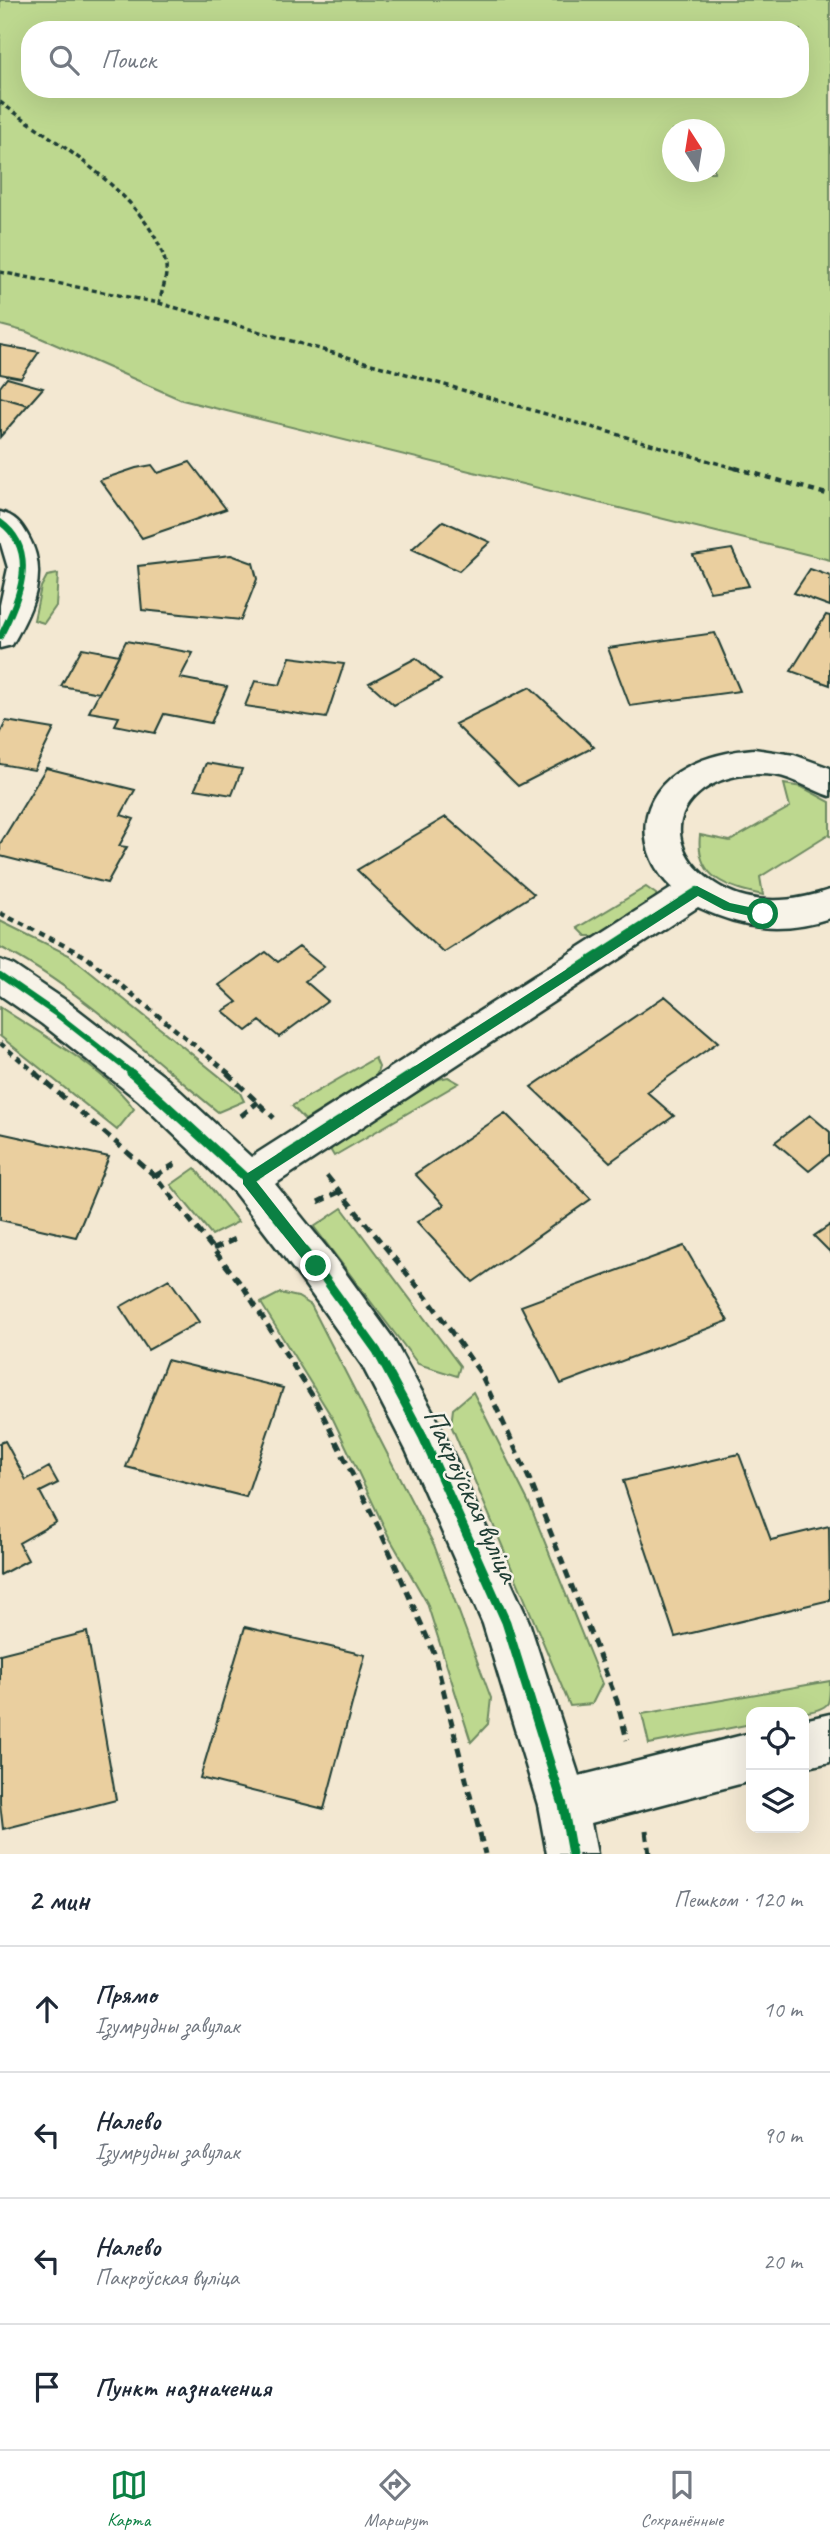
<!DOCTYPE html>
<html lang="ru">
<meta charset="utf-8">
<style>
:root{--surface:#fff;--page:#f2f2f3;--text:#1f2937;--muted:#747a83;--line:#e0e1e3;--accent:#0b8043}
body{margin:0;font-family:Caveat,sans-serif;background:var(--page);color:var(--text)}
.controls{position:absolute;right:21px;bottom:21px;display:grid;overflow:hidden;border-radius:14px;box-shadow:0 7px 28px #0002}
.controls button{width:63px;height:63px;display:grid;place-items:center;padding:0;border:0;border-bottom:2px solid var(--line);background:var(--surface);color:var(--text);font:35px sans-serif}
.compass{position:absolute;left:662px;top:119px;width:63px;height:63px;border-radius:50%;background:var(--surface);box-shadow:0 7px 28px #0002;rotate:348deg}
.stop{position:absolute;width:21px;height:21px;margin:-16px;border:5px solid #0b8043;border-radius:50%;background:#fff}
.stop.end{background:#0b8043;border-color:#fff;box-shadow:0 2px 7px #0008}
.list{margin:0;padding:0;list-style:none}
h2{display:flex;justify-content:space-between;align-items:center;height:91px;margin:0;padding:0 28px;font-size:30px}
h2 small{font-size:23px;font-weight:400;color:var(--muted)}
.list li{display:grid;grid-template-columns:46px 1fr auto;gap:21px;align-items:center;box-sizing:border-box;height:126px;padding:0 28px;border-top:2px solid var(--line)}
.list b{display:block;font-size:26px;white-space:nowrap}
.list p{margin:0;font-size:23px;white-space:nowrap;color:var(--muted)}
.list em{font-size:23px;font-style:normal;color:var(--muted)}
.icon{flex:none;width:38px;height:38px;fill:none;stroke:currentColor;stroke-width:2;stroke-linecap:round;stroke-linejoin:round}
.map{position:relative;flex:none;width:830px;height:1854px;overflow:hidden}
.search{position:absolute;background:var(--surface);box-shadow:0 7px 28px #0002;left:21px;right:21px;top:21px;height:77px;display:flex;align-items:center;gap:18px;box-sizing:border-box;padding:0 24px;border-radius:28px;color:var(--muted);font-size:26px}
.sheet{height:595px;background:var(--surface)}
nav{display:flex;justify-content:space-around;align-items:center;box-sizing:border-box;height:98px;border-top:2px solid var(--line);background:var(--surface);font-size:19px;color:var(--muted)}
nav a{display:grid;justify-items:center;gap:4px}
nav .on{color:var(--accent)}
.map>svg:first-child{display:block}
</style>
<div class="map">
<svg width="830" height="1854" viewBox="0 0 830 1854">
<rect width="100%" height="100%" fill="#f3e8d2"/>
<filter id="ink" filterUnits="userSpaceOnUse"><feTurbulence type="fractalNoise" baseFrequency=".0143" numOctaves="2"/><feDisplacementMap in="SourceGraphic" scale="14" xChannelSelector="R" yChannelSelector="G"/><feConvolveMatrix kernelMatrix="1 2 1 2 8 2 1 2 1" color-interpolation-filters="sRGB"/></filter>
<g filter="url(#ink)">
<!-- green -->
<path fill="#bdd88f" stroke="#6e8a62" stroke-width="2" fill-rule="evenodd" d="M0,0H830V560L182,400L27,332L0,325ZM30,30H800V89H30ZM672,130H714V172H672Z
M58,574L56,606L44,623L34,620L41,587L47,576Z
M784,784L802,787L830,802V836L827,835L760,877L763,895C728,887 695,879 700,835L730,841L790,807Z
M646,887L656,894L657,899L599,936H586L578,928Z
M0,921L69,955L240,1093L244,1101L218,1112C152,1058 75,985 0,947Z
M0,1007C40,1034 107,1070 134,1109L117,1130L0,1036Z
M375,1058L379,1067L376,1076L305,1120L292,1106Z
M448,1077L459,1083L334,1156L331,1151L332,1144L439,1079Z
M195,1168L238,1222L212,1235L171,1185Z
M342,1208L460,1366L457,1376L418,1364L314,1227Z
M280,1293L298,1297L311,1305L434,1545L491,1698L488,1724L471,1742L427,1603L389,1537L333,1419L261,1303Z
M473,1392L529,1503L602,1684L592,1704L570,1706L451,1425L453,1409Z
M830,1681C830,1687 830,1698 828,1703C817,1718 770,1712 751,1712V1724L649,1744L642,1714Z"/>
<!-- building -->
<path fill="#eacf9f" stroke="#1f3d34" stroke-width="2" d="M0,345L39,352L21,378L0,374Z
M7,378L43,388L28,405L0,397V387Z
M0,397L28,405L0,437Z
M190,462L226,509L142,538L100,480L136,468L152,465L158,473Z
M443,521L490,542L459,571L412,549Z
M732,549L749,586L710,592L693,555Z
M231,555L253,563L257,579L241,620L142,610L138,566Z
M810,569L830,576V606L794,593Z
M826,615L830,616V685L791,671Z
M715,633L740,691L630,706L608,648Z
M126,641L193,653L180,678L227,687L211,723L164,714L155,733L115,725L119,717L89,712Z
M82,648L119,655L99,693L61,686Z
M290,657L344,664L326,718L245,706L255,681L280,685Z
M416,658L441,680L394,705L369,683Z
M530,687L594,747L518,786L455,724Z
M6,721L54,729L34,770L0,764V734Z
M206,763L242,769L232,795L195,789Z
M46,768L135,790L121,815L134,819L119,846L127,847L107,883L0,856V844Z
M446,817L534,894L443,952L357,870Z
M299,947L324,967L305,981L328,1001L279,1037L260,1021L247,1031L223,1011L237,1002L219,985L266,952L278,962Z
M665,996L718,1042L647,1092L674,1116L610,1162L531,1087Z
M505,1113L591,1199L473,1282L417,1222L444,1205L415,1174Z
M810,1115L830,1132V1154L809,1171L775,1142Z
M0,1133L109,1157L76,1237L0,1220Z
M830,1225V1252L814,1236Z
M684,1246L728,1321L561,1384L521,1306Z
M169,1279L199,1322L148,1350L120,1307Z
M167,1360L283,1388L246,1497L126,1467Z
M5,1441L26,1480L49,1467L58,1483L40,1492L56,1522L19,1543L28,1560L0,1575V1443Z
M739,1454L771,1540L829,1526L830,1600L675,1637L623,1481Z
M245,1627L365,1655L324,1809L200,1778Z
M87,1632L116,1800L3,1829L0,1803V1654Z"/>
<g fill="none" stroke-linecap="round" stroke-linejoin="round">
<!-- minor casing -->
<g stroke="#1f3d34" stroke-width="5">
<path id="minor" d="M0,512C15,516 21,523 28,536C50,574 32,610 12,645L0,648V605L8,568L0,541Z
M754,749L794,755L830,768V796C811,790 795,778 775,775C750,772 724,775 703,790C651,829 696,885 746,897C775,904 802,899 830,890V918C783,933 743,929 698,907L275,1184L331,1253L392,1337L439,1423L529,1622L579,1776L751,1733V1781L591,1823L597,1854H547L538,1805L483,1624L406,1450L362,1365L301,1279L234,1192L138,1100L42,1024L0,995V960L13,965L68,1002L166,1078L251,1157L672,888C633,850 636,793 687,767C708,756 731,751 754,749Z
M830,1714V1762L804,1768V1720Z"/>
</g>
<!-- path-far2 -->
<path stroke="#1f3d34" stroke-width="3.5" stroke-dasharray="5 3.5" stroke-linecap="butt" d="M0,102C53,141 146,194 165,261C169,274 162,290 159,303
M0,272L159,303L741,470"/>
<!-- path-far1 -->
<path stroke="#1f3d34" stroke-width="4.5" stroke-dasharray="6 5" stroke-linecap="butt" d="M735,468L830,495
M0,913L85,956L230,1074
M0,1043L37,1074"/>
<!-- path -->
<path stroke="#1f3d34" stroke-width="5" stroke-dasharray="9 6" stroke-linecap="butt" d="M35,1073L155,1176L244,1288L317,1403L379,1528L434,1653L485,1854
M227,1073L274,1118
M241,1116L258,1102
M155,1176L175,1164
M327,1176L431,1303L481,1374L532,1485L617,1701L627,1740
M318,1202L339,1192
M213,1249L240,1237
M646,1831L649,1854"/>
<!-- minor -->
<use href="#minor" fill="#f7f3e8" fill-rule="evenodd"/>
<!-- cycleway-far1 casing -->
<g stroke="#f7f3e8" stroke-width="10">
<path id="cycleway-far1" d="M0,522C41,551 18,602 0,637
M0,975L55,1013L133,1074
M412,1074L697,890"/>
</g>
<!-- cycleway casing -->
<g stroke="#f7f3e8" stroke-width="13">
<path id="cycleway" d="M131,1073L248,1180L316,1266L377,1351L423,1437L506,1622L563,1805L572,1854
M248,1180L414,1073"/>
</g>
<!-- cycleway-far1 -->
<use href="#cycleway-far1" stroke="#00873e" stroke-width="6"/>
<!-- cycleway -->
<use href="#cycleway" stroke="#00873e" stroke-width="9"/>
</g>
</g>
<!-- route -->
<path fill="#0b8043" d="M697,886L730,903L763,910L768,914L763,919L724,910L698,896L256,1181L320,1262V1270H311L243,1184V1176Z"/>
<g text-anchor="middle" stroke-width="5" stroke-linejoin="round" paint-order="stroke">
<!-- street labels -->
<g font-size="30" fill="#1f3d34" stroke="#f7f3e8">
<text transform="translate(472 1495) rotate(65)" y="10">Пакроўская вуліца</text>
</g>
</g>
</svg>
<div class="controls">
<button><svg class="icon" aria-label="locate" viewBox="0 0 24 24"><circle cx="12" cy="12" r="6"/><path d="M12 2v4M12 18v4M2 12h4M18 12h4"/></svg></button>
<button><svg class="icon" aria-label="layers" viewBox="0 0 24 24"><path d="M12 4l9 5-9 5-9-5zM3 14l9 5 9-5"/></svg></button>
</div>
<svg class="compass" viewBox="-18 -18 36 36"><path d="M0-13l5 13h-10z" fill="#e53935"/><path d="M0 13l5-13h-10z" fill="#747a83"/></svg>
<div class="stop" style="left:763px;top:914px"></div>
<div class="stop end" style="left:316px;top:1266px"></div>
<div class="search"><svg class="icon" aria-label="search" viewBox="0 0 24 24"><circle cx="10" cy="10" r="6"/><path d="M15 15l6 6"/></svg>Поиск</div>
</div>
<section class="sheet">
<h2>2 мин<small>Пешком · 120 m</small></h2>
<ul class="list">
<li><svg class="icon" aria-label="ahead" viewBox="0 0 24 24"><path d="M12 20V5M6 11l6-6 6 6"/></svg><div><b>Прямо</b><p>Ізумрудны завулак</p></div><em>10 m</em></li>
<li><svg class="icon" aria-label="left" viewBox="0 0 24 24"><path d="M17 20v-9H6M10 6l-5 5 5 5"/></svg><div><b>Налево</b><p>Ізумрудны завулак</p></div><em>90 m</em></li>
<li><svg class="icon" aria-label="left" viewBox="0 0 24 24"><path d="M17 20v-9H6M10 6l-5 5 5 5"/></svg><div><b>Налево</b><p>Пакроўская вуліца</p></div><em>20 m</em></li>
<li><svg class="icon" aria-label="arrive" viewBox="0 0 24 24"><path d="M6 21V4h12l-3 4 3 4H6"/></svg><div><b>Пункт назначения</b></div></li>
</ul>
</section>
<nav>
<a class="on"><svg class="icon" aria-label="map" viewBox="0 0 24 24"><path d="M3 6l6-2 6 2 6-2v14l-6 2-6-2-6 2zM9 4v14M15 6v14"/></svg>Карта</a>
<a><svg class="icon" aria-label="directions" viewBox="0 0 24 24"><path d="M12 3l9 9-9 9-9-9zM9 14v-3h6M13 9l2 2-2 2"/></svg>Маршрут</a>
<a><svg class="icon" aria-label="saved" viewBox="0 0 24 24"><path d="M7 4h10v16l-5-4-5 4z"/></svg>Сохранённые</a>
</nav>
